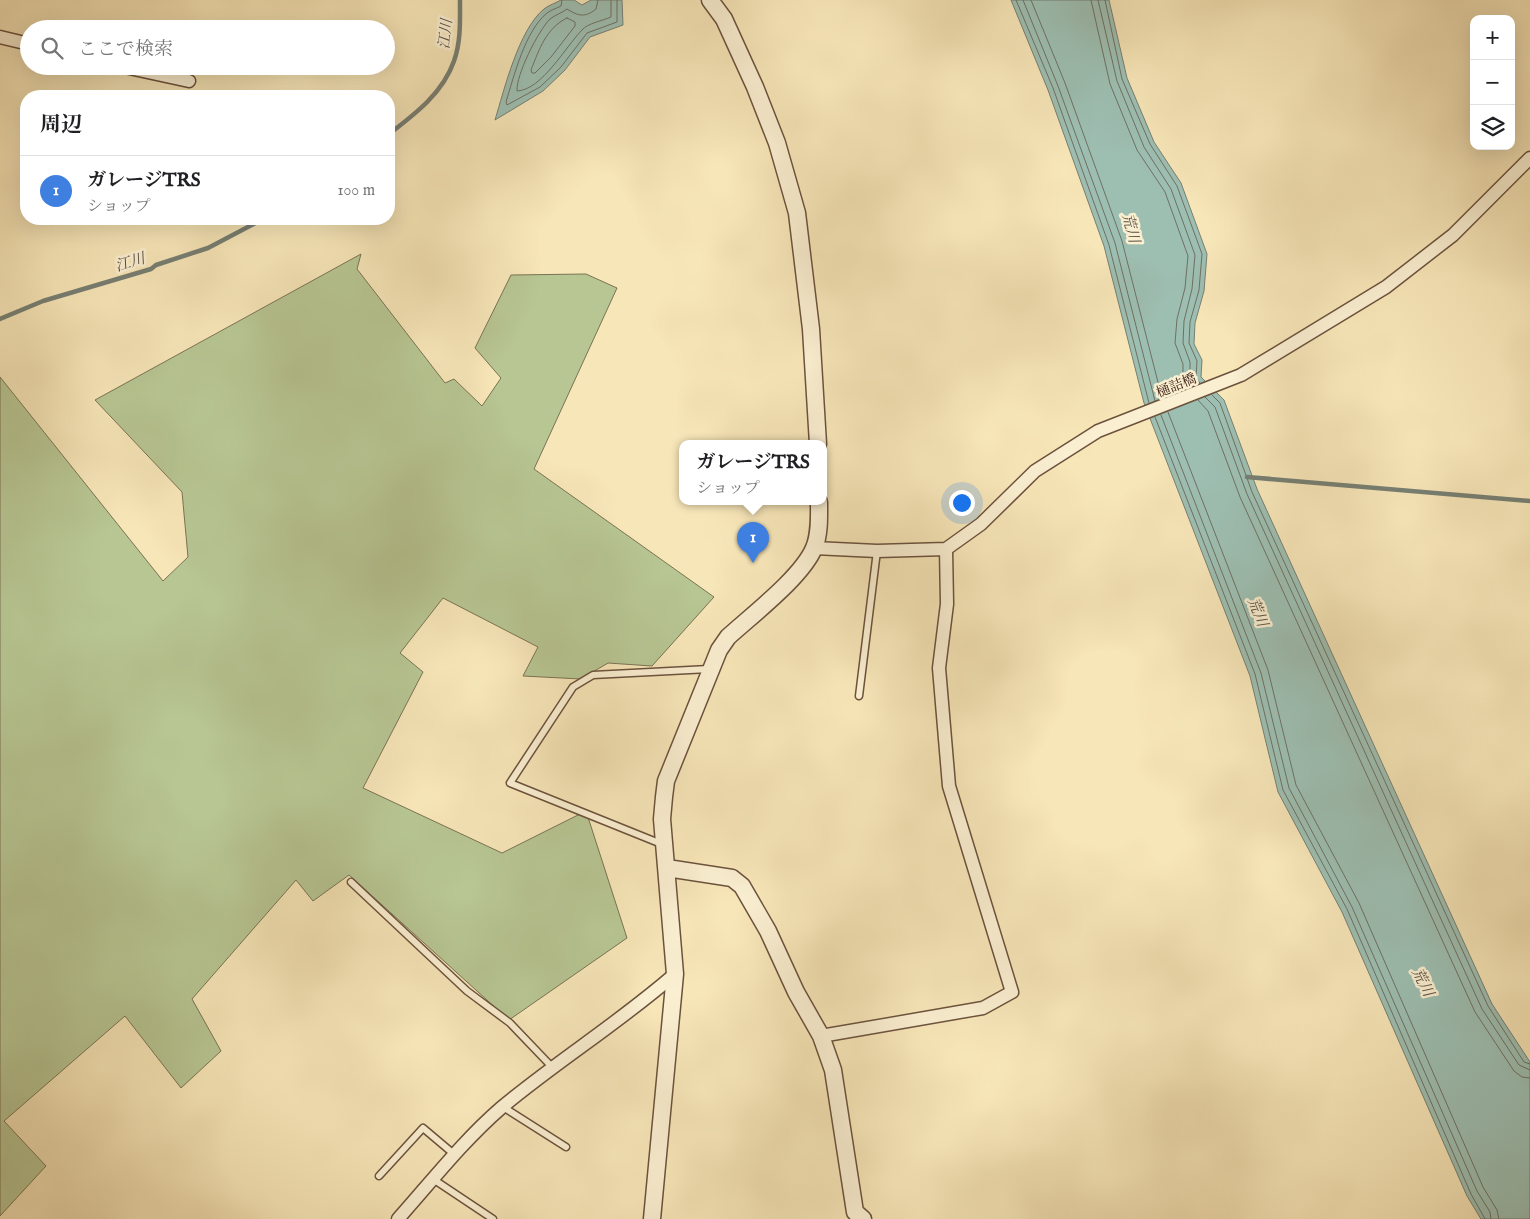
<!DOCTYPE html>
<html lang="ja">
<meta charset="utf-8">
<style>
:root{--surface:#fff;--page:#f6f6f6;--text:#202124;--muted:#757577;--line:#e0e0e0;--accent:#d93025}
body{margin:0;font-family:"IM FELL English","Noto Serif JP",serif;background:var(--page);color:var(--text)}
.controls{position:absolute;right:15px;top:15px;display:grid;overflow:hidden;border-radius:10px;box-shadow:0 5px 20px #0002}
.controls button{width:45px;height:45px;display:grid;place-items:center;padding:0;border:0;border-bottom:1px solid var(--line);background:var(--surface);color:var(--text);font:25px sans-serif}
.you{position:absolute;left:961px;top:502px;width:18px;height:18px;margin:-12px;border:4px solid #fff;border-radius:50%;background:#1a73e8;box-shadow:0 0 0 8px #1a73e833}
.badge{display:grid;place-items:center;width:32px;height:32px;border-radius:50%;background:var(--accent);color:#fff;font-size:16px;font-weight:700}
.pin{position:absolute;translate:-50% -41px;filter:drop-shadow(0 1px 2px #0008)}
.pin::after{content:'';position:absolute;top:26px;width:18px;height:15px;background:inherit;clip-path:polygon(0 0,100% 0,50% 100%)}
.popup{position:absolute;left:679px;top:440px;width:148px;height:65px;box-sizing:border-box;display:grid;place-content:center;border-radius:10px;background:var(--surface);filter:drop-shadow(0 1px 4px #0005);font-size:16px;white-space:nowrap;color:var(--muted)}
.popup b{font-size:19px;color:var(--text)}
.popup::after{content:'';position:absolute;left:50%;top:100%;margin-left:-10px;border:10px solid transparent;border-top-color:var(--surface)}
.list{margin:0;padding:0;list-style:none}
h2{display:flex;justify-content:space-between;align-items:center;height:65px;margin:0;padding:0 20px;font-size:21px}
h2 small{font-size:16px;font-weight:400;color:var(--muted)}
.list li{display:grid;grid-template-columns:32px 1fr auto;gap:15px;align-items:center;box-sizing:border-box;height:70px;padding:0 20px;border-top:1px solid var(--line)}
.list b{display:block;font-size:19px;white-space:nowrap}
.list p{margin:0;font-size:16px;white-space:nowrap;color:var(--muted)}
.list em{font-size:16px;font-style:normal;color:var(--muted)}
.icon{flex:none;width:28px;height:28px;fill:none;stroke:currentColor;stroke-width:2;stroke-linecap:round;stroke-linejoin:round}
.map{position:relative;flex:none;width:1530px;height:1219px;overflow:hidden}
.search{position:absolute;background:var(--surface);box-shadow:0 5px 20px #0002;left:20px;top:20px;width:375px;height:55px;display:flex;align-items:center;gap:12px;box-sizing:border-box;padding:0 18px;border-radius:28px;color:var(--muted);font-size:19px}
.panel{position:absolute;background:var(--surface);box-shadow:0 5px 20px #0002;left:20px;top:90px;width:375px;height:135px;border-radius:20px}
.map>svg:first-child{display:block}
</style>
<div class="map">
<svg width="1530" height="1219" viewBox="0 0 1530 1219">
<rect width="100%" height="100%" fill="#f7e6b8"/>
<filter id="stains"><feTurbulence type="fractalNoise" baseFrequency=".004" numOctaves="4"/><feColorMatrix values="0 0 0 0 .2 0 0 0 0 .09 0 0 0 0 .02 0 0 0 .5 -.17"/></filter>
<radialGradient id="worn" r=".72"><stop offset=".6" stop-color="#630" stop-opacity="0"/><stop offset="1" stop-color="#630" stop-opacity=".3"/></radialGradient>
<!-- green -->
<path fill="#b7c693" stroke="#7a7354" d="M361,254L357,269L445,383L454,379L482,406L501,378L475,348L511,275L586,274L617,288L534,469L714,597L652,666L608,663L581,679L523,676L538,647L443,598L400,653L423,672L363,788L502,853L586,811L627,938L509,1020L349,875L313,901L296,880L192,999L221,1051L181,1088L125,1016L4,1121L46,1166L0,1216V377L163,581L188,557L182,492L95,400Z"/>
<!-- water -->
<path fill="#9dbfb2" stroke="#777f73" d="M561,0H574L582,5L591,0H622L623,25L590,37L565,70L543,91L495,120C504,90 519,29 544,9C549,5 556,3 561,0Z
M1011,0H1109L1127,78L1154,142L1181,183L1207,254L1204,291L1195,323L1194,344L1202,360L1201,377L1224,400L1257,489L1492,1004L1530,1062V1219H1481L1467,1196L1342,912L1278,792L1250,676L1144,403L1104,246L1048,90Z"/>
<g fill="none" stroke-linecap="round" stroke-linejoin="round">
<!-- shore -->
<path stroke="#6e7063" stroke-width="1" d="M562,0L561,6C557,8 551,10 547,13C525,31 514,76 506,102L507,105L540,87L561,67L587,33L617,22V0
M598,0L596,9C585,18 578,16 567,9C562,13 555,15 550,19C538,31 516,75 517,91C542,90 566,46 582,30C588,23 602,21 611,17V0
M1016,0L1053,88L1109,245L1149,403
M1023,0L1058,86L1115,243L1155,401
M1031,0L1065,83L1122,241L1162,398
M1091,0L1110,84L1137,150L1165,192L1188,256L1185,288L1177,319L1175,343L1183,364V380L1186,388
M1098,0L1117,81L1144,147L1171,189L1195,255L1192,289L1184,321L1183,343L1190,362V379L1194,386
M1105,0L1122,79L1150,144L1177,186L1202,254L1199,290L1190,322L1189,343L1197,361L1196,378L1200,383
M567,18L575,22V26L551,57L535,73H532L531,70C539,50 546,28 567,18Z
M1212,395L1220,403L1252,492L1488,1006L1524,1062L1530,1064
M1205,397L1215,407L1247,494L1482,1009L1519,1065L1530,1070
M1198,400L1208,411L1240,497L1475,1012L1514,1071L1522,1077L1530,1078
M1168,412L1268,670L1296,785L1359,903L1483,1187L1497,1210L1499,1219
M1161,415L1261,673L1289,788L1352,907L1477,1191L1490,1212L1491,1219
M1155,417L1255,674L1283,790L1347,909L1471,1194L1485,1219"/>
<!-- stream -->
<path stroke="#777f73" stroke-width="4.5" d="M389,134C415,114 443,93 454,61C461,42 460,20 460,0
M0,319L43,301L151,269L156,265L208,248L263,219
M1247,477L1530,501"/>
<!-- service casing -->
<g stroke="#6c523d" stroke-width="9">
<path id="service" d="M859,696L877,551
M664,845L510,783L573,687L593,675L709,669
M351,882L467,991L510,1023L553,1068
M503,1107L566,1147
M379,1176L423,1128L455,1155
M433,1179L493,1219"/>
</g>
<!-- minor casing -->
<g stroke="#6c523d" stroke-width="15">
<path id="minor" d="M0,37L29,44
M120,66L189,81
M814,548L877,551L946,549L981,524L1035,471L1098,431L1241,375L1386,287L1453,235L1530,158
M821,1036L983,1008L1012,992L949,786L939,668L947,604L946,549
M398,1219C431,1182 463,1141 501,1108C557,1061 619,1023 675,974"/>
</g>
<!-- tertiary casing -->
<g stroke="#6c523d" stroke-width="19">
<path id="tertiary" d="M710,0L724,19L755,87L777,143L797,213L811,329L818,444
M667,868L732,878L742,886L768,931L796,992L821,1036L833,1070L855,1212L863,1219
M652,1219L675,974L662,819L664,797L666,781L719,650L728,637C752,615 802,577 814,548C820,534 819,516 819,502"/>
</g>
<!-- service -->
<use href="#service" stroke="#faefd1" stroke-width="6"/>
<!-- minor -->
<use href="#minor" stroke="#faefd1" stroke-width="12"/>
<!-- tertiary -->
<use href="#tertiary" stroke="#faefd1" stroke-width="16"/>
</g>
<g text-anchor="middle" stroke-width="5" stroke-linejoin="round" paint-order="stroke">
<!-- street labels -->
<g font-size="14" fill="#3e2014" stroke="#faefd1">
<text transform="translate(1176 385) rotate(-22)" y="5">樋詰橋</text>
</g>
<!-- water labels -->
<g font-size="15" font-style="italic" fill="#5a5043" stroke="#faefd1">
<text transform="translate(445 34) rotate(-84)" y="5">江川</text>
<text transform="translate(1131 228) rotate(75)" y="5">荒川</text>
<text transform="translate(130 262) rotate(-17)" y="5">江川</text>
<text transform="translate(1258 612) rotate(68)" y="5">荒川</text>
<text transform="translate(1423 982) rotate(63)" y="5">荒川</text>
</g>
</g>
<rect width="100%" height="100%" filter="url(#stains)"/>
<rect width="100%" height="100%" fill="url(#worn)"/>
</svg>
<div class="controls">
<button>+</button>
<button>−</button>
<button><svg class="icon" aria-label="layers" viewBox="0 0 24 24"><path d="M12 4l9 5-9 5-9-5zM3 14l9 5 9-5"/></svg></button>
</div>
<div class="you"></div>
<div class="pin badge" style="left:753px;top:563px;background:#3f7fe0">1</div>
<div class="popup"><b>ガレージTRS</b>ショップ</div>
<div class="search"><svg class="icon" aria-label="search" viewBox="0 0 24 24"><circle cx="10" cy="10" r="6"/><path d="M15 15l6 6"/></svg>ここで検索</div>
<section class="panel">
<h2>周辺<small></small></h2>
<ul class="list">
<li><span class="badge" style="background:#3f7fe0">1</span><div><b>ガレージTRS</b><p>ショップ</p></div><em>100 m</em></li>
</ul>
</section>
</div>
